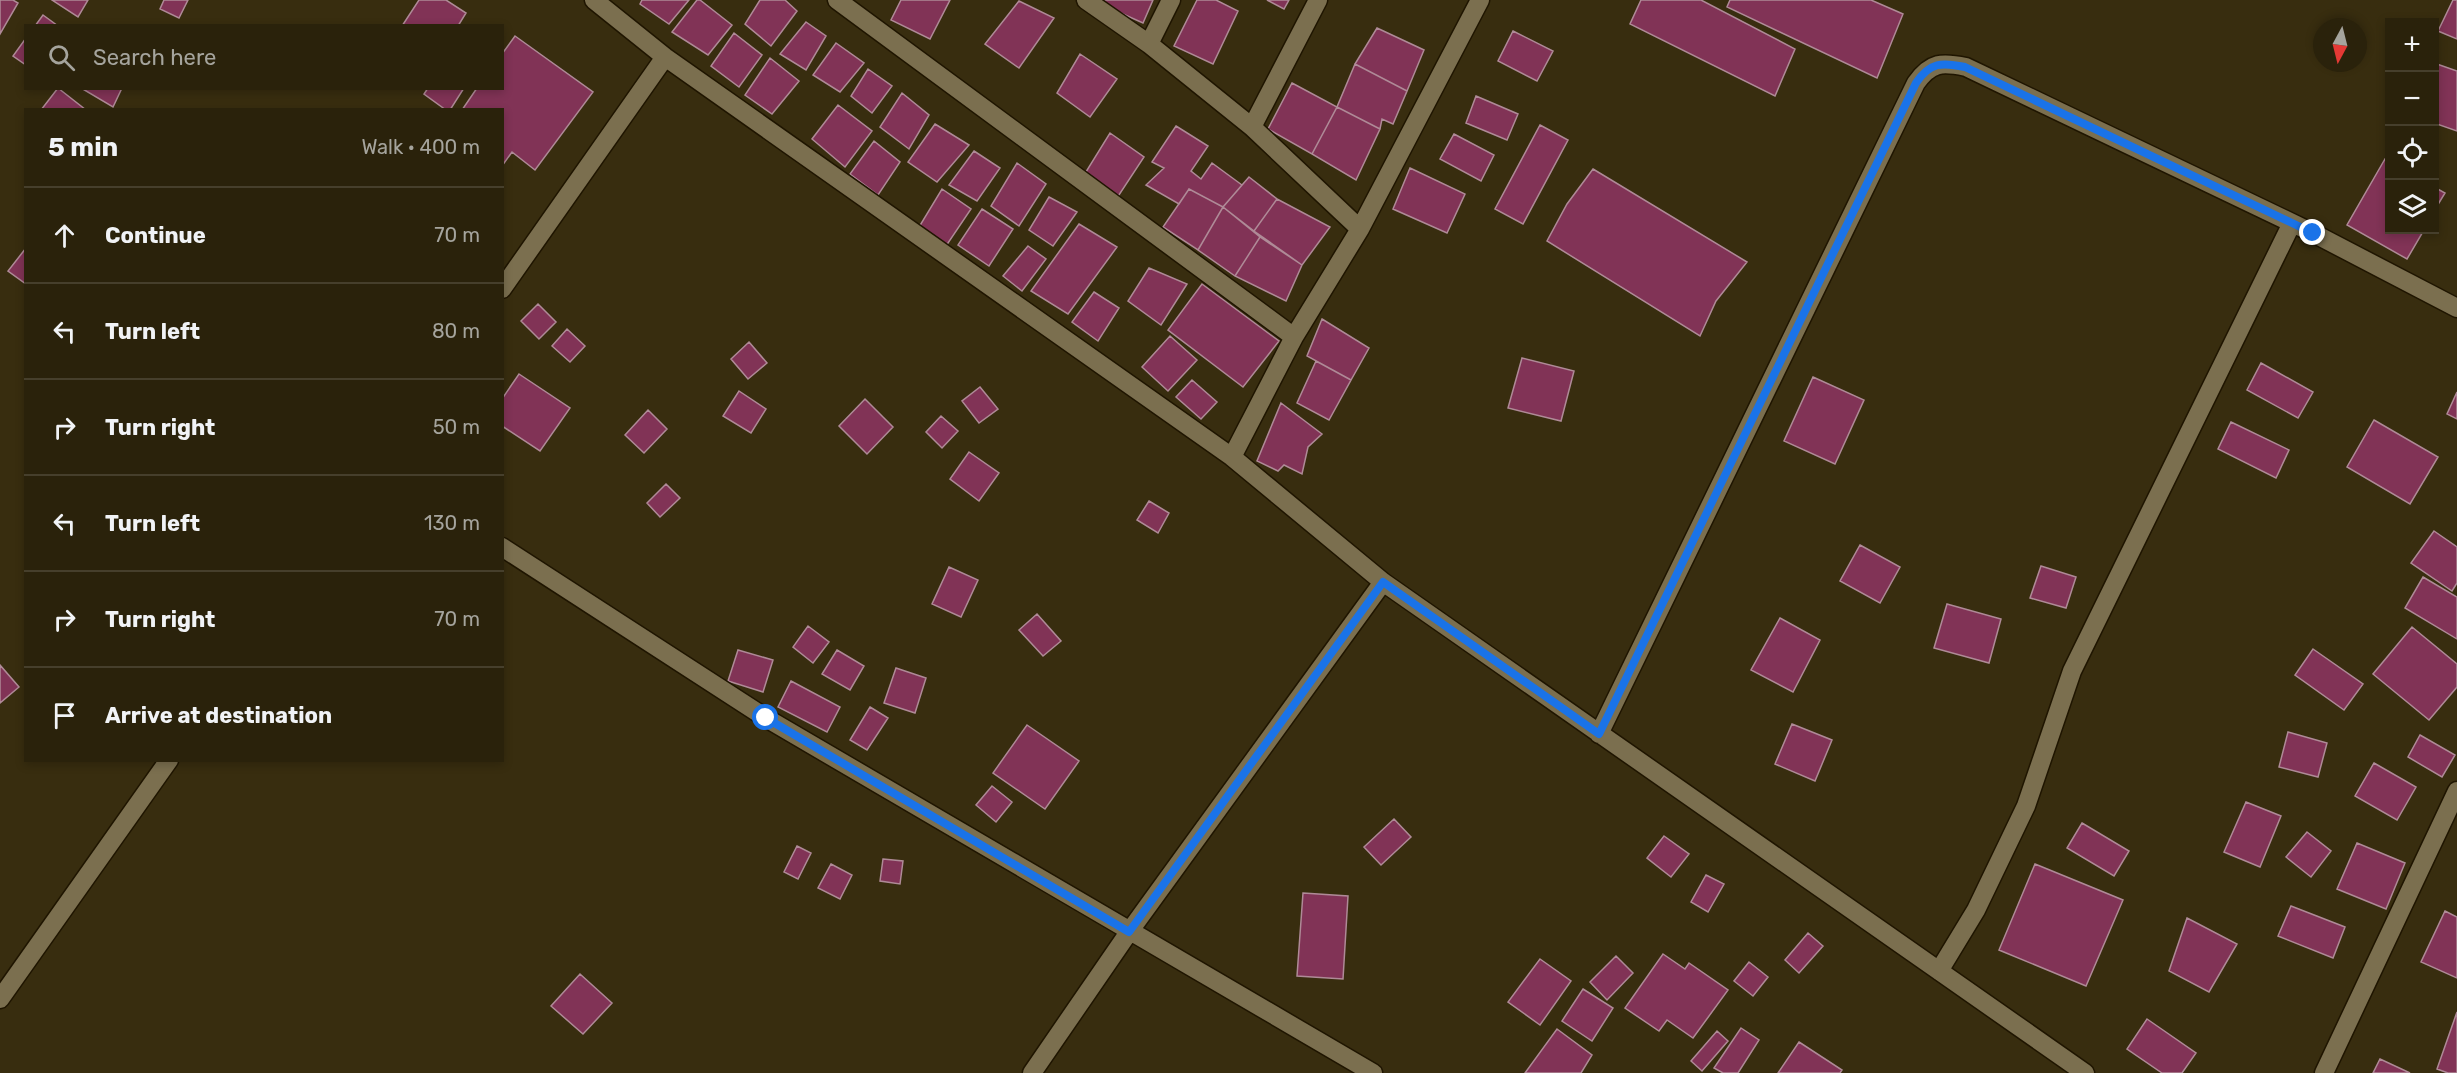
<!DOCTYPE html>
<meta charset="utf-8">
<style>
:root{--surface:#2a220b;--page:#362f19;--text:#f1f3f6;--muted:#a5a49d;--line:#463f2c}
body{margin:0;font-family:Rubik,sans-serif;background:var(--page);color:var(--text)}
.controls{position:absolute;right:18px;top:18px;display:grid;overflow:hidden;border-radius:0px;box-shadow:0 3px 9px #0003}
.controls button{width:54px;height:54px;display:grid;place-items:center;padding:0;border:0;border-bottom:2px solid var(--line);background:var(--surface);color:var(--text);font:30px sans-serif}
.compass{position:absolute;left:2313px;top:18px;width:54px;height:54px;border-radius:50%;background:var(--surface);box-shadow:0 3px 9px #0003;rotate:187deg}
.stop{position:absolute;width:18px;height:18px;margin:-14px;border:4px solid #1a73e8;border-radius:50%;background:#fff}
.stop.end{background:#1a73e8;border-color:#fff;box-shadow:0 2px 6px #0008}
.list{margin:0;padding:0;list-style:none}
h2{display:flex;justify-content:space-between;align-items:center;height:78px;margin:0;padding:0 24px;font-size:26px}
h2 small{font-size:20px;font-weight:400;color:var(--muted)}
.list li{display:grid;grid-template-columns:39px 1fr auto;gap:18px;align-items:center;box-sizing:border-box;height:96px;padding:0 24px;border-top:2px solid var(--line)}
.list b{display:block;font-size:22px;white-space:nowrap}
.list em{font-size:20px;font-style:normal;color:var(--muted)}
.icon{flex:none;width:33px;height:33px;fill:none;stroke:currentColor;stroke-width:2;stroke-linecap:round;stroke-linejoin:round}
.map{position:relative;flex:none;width:2457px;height:1073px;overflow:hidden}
.search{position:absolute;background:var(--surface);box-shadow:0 3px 9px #0003;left:24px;top:24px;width:480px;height:66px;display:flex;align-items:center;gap:15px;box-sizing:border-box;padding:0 21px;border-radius:0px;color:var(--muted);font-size:22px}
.panel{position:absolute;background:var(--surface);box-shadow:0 3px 9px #0003;left:24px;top:108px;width:480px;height:654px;border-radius:0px}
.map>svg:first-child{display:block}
</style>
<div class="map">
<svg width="2457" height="1073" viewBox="0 0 2457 1073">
<rect width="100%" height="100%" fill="#382d0f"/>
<!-- building -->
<path fill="#813356" stroke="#af8a97" stroke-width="1.5" d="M0,0H13L18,3L0,34Z
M52,0H88L78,17Z
M164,0H188L179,18L160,9Z
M419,0H446L466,13L458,26H402Z
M642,0H689L669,24L640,4Z
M697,0H700L732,25L708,55L672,32Z
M760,0H785L797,11L771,46L745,24Z
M901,0H950L930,39L891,20Z
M1096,0H1153L1143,23L1096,2Z
M1197,0H1216L1238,11L1213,64L1174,46Z
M1267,0H1289L1284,9Z
M1641,0H1701L1795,49L1775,96L1630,24Z
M1730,0H1871L1903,14L1877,78L1727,7Z
M2453,0H2457V39L2438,31Z
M1019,1L1054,18L1019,68L985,44Z
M43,15L58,26H35Z
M806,22L826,36L806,70L780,54Z
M1377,28L1424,50L1407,91L1355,64Z
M1513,31L1553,51L1537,81L1498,61Z
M734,33L762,55L739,87L711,66Z
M515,36L593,92L535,170L512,152L502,166V110H462L477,88H502V54Z
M26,38V65L13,56Z
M836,43L864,63L840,92L813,75Z
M1080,54L1117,79L1090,117L1057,93Z
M770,58L799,81L772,114L745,95Z
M2434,63L2457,71V131L2434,123Z
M1355,64L1407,91L1393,124L1382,119L1380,129L1337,107Z
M868,69L892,86L872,113L851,96Z
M1292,83L1337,107L1312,154L1268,129Z
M58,88L86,110H41Z
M81,88H122L113,107Z
M428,88H464L450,110H446L424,94Z
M902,93L929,115L909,149L880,127Z
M1476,96L1518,114L1507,140L1466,123Z
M838,105L872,131L845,167L812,139Z
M1337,107L1380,129L1356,180L1312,154Z
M935,124L969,145L937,182L908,162Z
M1540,125L1568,140L1523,224L1495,209Z
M1176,126L1208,146L1191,171L1201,179L1212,163L1242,185L1223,207L1189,189L1179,204L1146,185L1164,168L1152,162Z
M1110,133L1144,157L1117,198L1084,175Z
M1454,134L1494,155L1481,181L1440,159Z
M874,141L900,162L878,195L850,174Z
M974,151L1000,168L977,201L949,185Z
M2385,159L2390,162V230H2424L2407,259L2347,225Z
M1017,163L1046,184L1019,226L991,206Z
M1410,168L1465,194L1447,233L1393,209Z
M1593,169L1747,262L1716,301L1700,336L1547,241L1567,204Z
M1249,177L1277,199L1254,231L1223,207Z
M2434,187L2445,193L2434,211Z
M942,189L971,209L946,246L919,227Z
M1189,189L1223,207L1198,250L1163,227Z
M1049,197L1077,212L1053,246L1029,230Z
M1277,199L1330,227L1302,265L1254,231Z
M1223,207L1260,237L1235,276L1198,250Z
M982,209L1013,229L989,266L958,245Z
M1079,224L1117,247L1068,314L1031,291Z
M1260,237L1302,265L1286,301L1235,276Z
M1028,246L1046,259L1022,291L1003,276Z
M26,248V284L8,271Z
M1149,268L1187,284L1161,325L1128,301Z
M1202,284L1279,341L1243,387L1168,330Z
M1094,292L1119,308L1098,341L1072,322Z
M538,304L556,322L539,339L521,321Z
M1322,319L1369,348L1351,380L1307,356Z
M567,329L585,346L570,362L552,346Z
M1170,336L1197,360L1168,391L1142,367Z
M749,342L767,363L748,379L731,359Z
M1522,358L1574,371L1561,421L1508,408Z
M1316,361L1351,380L1329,420L1297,403Z
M2261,363L2313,392L2298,418L2247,390Z
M519,374L570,408L540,451L502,426V399Z
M1813,377L1864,400L1835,464L1784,441Z
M1192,380L1217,402L1201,419L1176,397Z
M980,387L998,409L979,423L962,401Z
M739,391L766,409L751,433L723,416Z
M2457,392V419L2447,414Z
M865,399L893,427L867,454L839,426Z
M1281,403L1322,434L1308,447L1302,474L1284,465L1278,471L1257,461Z
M648,410L667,429L644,453L625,435Z
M941,416L958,431L942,448L926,432Z
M2374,420L2438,457L2410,504L2347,467Z
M2231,422L2289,450L2276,478L2218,449Z
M969,452L999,473L979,501L950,479Z
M666,484L680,498L660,517L647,503Z
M1149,501L1169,513L1158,533L1137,520Z
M2434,531L2457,547V583L2452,591L2411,563Z
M1860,545L1900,567L1880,603L1840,581Z
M2041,566L2076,577L2066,608L2030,598Z
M949,567L978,580L961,617L932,604Z
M2423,577L2457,597V639L2405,608Z
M1947,604L2001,619L1989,663L1934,648Z
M1037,614L1061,641L1043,656L1019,630Z
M1780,618L1820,640L1793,692L1751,670Z
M808,626L829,642L813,663L793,647Z
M2412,627L2457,664V687L2429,720L2373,674Z
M2313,649L2363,684L2344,710L2295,675Z
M738,650L773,660L763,692L728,681Z
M837,650L864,666L850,690L822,674Z
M0,665L19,687L0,703Z
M896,668L926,678L915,713L884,703Z
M791,681L840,707L827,732L778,707Z
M870,707L888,718L867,750L850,740Z
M1792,724L1832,740L1815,781L1775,764Z
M1027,725L1079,761L1045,809L993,773Z
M2288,732L2327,743L2318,777L2279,767Z
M2420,735L2455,755L2442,777L2408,757Z
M2374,763L2416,787L2397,820L2355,796Z
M992,786L1012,802L996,822L976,805Z
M2246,802L2281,816L2260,867L2224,852Z
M1394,819L1411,837L1381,865L1364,847Z
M2082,823L2129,851L2114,876L2067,848Z
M2307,832L2331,851L2311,877L2286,857Z
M1664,836L1689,854L1671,877L1647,858Z
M2357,843L2405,863L2386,909L2337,889Z
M797,846L811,853L798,879L784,872Z
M883,859L903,861L900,884L880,881Z
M831,864L852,875L840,899L818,888Z
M2035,864L2123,900L2086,986L1999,950Z
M1706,875L1724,884L1708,912L1691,902Z
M1303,893L1348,896L1343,979L1297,976Z
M2291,906L2345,927L2333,958L2278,936Z
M2445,911L2457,917V978L2421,962Z
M2187,918L2237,944L2209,992L2169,971Z
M1808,933L1823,946L1799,973L1785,960Z
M1663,954L1685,969L1689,963L1728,990L1693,1038L1667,1020L1659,1031L1625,1008Z
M1616,956L1633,973L1607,1000L1590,982Z
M1540,959L1571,981L1540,1025L1508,1002Z
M1749,962L1768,977L1753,996L1734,981Z
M580,974L612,1003L583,1034L551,1006Z
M1583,989L1613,1008L1592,1041L1562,1021Z
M2457,1012V1073H2448L2437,1069Z
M2147,1019L2196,1053L2182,1073H2162L2127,1049Z
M1741,1028L1759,1040L1738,1073H1723L1714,1068Z
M1557,1029L1592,1055L1581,1073H1525Z
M1717,1031L1728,1041L1702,1071L1691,1061Z
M1799,1042L1842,1070L1840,1073H1778Z
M2380,1059L2410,1073H2373Z"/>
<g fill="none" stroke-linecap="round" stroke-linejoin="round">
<!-- minor casing -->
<g stroke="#1f1500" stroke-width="21">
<path id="minor" d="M594,0L665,57L1232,457L1383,582L2085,1073
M837,0L1294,337
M1086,0L1149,44L1252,127L1360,229
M1149,44L1171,0
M1252,127L1318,0
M502,289L665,57
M1232,457L1294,337L1360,229L1480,0
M502,547L766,718L1373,1073
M1599,734L1916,83C1931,62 1942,62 1966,67L2313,233L2457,308
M1939,971L1976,910L2026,806L2072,671L2292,223
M0,999L169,760
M1032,1073L1129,932L1383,582
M2324,1073L2457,791"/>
</g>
<!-- minor -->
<use href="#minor" stroke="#7b6f4f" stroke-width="18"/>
</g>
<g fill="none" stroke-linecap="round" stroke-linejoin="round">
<!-- route -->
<path stroke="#1a73e8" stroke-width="8" d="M766,718L1129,932L1383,582L1599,734L1916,83C1930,62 1942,62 1965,67L2313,233"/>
</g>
</svg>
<div class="controls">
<button>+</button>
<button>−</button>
<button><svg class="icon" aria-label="locate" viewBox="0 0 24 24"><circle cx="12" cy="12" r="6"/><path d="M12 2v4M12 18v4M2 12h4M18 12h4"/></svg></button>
<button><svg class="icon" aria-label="layers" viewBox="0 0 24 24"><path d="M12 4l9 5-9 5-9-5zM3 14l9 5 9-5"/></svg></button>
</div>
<svg class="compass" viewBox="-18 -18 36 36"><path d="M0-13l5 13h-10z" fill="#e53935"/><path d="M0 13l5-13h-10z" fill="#a5a49d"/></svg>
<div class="stop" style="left:766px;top:718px"></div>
<div class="stop end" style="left:2313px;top:233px"></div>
<div class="search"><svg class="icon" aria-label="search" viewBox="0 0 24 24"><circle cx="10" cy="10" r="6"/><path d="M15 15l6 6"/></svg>Search here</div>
<section class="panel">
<h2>5 min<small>Walk · 400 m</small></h2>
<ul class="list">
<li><svg class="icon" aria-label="ahead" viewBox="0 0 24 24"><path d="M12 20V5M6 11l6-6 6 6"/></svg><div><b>Continue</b></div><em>70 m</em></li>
<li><svg class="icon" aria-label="left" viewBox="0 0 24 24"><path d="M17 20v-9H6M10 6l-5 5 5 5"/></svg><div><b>Turn left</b></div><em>80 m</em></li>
<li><svg class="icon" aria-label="right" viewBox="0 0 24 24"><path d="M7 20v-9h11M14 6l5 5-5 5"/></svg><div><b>Turn right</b></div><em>50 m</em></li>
<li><svg class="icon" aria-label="left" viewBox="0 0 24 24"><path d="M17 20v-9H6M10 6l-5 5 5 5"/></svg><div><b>Turn left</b></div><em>130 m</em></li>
<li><svg class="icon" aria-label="right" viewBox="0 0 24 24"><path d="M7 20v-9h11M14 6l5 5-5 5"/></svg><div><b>Turn right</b></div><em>70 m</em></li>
<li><svg class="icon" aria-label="arrive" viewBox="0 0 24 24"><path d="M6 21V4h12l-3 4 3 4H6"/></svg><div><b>Arrive at destination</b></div></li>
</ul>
</section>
</div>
